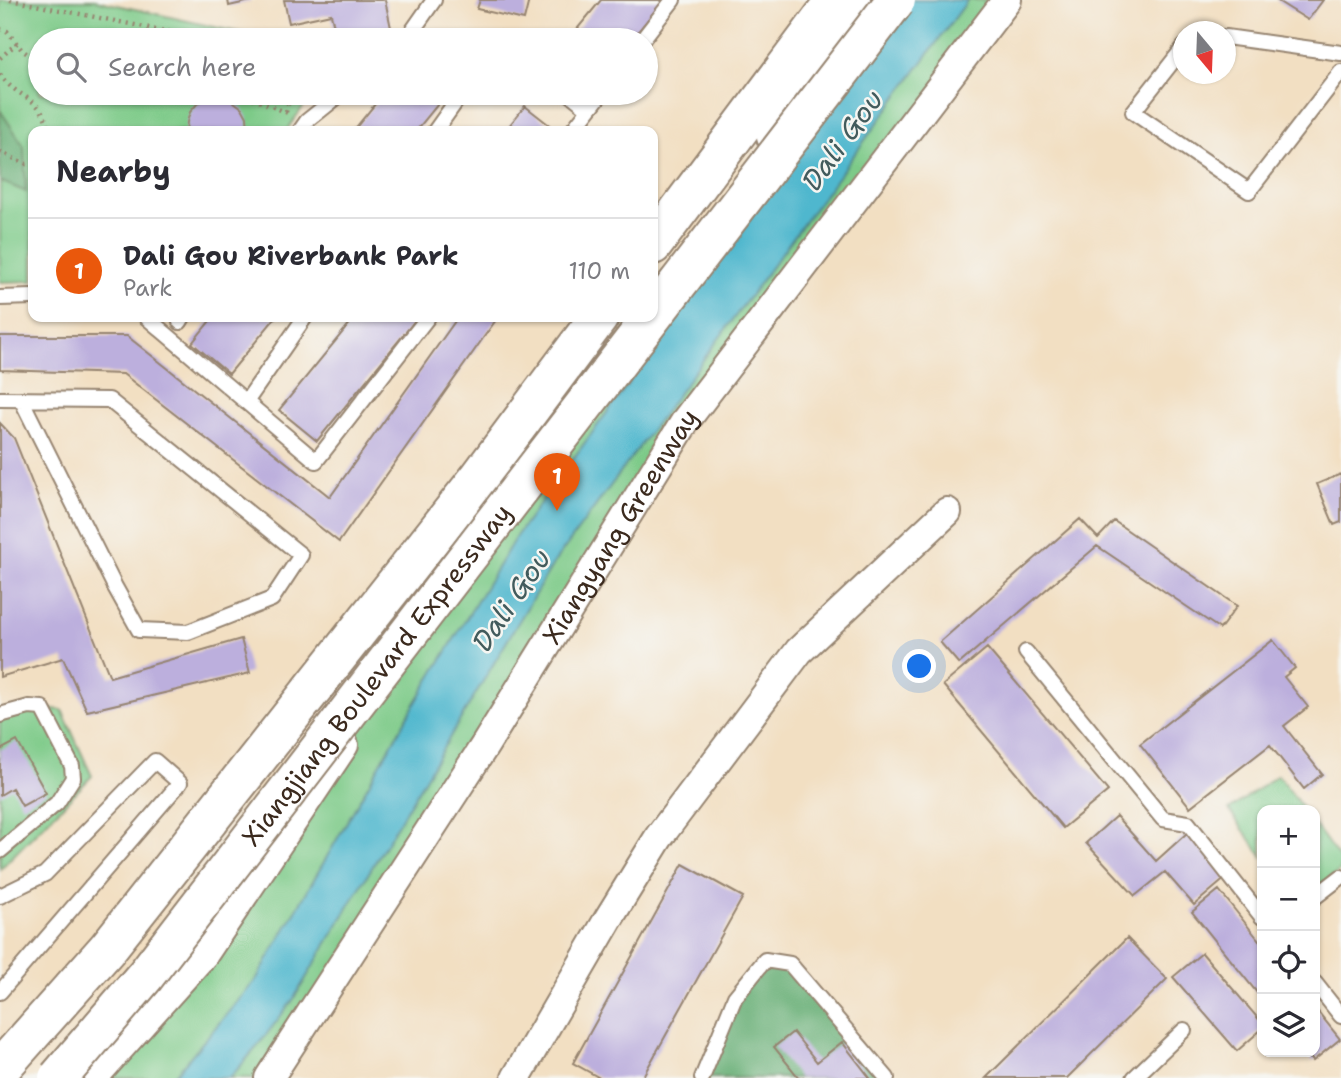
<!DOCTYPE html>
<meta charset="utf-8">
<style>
:root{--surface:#fff;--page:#f7f7f7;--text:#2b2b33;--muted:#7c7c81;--line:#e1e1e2;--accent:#ea580c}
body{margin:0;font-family:"Shantell Sans",sans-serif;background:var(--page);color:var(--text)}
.controls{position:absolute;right:21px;bottom:21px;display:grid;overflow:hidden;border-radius:14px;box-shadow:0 2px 5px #0004}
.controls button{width:63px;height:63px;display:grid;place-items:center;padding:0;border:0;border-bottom:2px solid var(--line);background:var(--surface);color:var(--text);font:35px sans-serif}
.compass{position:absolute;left:1173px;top:21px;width:63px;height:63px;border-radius:50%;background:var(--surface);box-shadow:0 2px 5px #0004;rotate:161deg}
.you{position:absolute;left:920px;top:667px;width:24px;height:24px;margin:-18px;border:5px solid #fff;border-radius:50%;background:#1a73e8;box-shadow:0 0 0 10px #1a73e833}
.badge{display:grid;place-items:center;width:46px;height:46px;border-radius:50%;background:var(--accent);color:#fff;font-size:23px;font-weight:700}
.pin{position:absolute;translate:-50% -58px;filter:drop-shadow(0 2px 4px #0008)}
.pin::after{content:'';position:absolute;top:37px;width:24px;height:21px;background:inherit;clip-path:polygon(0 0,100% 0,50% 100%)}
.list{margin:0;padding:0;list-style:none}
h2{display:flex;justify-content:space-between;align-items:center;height:91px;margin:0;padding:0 28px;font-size:30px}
h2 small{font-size:23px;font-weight:400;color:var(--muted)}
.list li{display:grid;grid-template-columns:46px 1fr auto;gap:21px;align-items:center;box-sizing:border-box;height:105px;padding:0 28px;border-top:2px solid var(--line)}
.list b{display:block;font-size:26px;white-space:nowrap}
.list p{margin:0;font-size:23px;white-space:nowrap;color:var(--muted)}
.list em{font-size:23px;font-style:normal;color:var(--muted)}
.icon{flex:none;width:38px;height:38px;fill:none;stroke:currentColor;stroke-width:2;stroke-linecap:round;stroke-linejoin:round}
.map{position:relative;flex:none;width:1341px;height:1078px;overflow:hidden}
.search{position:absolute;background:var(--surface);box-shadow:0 2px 5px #0004;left:28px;top:28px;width:630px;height:77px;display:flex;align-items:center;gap:18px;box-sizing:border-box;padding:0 24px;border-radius:38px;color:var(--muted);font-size:26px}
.panel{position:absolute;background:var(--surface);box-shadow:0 2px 5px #0004;left:28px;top:126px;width:630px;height:196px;border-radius:14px}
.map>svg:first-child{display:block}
</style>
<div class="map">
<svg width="1341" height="1078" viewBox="0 0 1341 1078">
<rect width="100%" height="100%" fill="#f6f6f2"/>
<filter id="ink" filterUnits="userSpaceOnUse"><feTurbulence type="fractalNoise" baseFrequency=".0143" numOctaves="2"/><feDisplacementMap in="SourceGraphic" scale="14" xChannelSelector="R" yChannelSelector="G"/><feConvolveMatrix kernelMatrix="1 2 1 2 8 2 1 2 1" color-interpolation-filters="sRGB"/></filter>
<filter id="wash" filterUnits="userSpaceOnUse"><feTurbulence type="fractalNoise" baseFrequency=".00686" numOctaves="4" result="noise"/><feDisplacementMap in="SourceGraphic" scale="28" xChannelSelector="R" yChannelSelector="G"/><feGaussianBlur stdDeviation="1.57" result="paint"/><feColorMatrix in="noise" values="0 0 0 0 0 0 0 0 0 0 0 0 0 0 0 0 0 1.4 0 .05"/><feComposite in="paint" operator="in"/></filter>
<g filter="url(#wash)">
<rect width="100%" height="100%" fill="#f2dfc2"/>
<!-- green -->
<path fill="#7dca88" stroke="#5c7a53" stroke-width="2" d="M0,0H95L272,40H40V93H313L286,131H33V281L0,282Z
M856,0H1007L686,420L269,1078H93L204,954L414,603L757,160Z
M42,708L62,710L92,776L0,869V715Z
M1278,775L1304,810H1262V856L1229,810Z
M1315,825L1341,861V870L1315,889Z"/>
<!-- forest -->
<path fill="#66ae74" stroke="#506c49" stroke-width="2" d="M0,110L24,146L26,192L2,182L0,180Z
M765,960L790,964L887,1078H702L735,997Z"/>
<!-- water -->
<path fill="#50b7ce" stroke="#467076" stroke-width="2" d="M910,0H968L553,564L293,1000L256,1048L230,1078H172L256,980L416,702L517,535Z"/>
<g id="blocks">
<!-- building -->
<path fill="#bcafdd" d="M228,0H250L251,1L229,6Z
M284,0H385L393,37L379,40H337L331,14L289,23Z
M480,0H529L524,20L477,9Z
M601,0H664L631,40H568Z
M1276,0H1323L1308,20Z
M384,93H447L416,131H353Z
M215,96L225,97L234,102L242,108L247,117L248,131H186L187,122L190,112L197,104L205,99Z
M525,106L557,131H505Z
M213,317H276L229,374L192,343Z
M355,317H418L317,441L279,410Z
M458,317H498L339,542L123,374L0,370V336H127L330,497Z
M0,423L14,438L110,677L241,639L250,673L87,711L63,658L0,677Z
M1341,474V522L1334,525L1317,484Z
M1080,519L1098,538L1114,521L1237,606L1220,629L1097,546L959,664L940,642Z
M1273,640L1295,668L1284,677L1308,707L1284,726L1322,774L1304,789L1270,745L1190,807L1140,744Z
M987,648L1108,791L1063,828L943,685Z
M17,741L46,793L22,806L12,788L0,795V750Z
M1116,816L1156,861L1187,833L1227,877L1194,905L1165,872L1135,896L1086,843Z
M683,864L743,897L642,1078H600L573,1063Z
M1219,890L1262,944V999L1192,912Z
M1127,938L1167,979L1067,1078H986Z
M1202,953L1262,1023V1029L1237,1051L1173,977Z
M1315,1008L1340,1039L1313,1061L1305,1052H1315Z
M793,1032L817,1062L842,1042L870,1078H799L774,1047Z"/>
</g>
</g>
<g filter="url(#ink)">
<use href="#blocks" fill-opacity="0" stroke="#968470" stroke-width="2"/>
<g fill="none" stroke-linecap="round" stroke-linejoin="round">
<!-- lane casing -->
<g stroke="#968470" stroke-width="18">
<path id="lane" d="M1226,37L1341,53
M406,40L434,0
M499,40L500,39L502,40
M642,40L673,0
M1184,47L1133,112L1249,191L1341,72
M569,93L589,109
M300,131L307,121L342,93
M435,131L462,93
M572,131L602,93
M0,298L33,297
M146,317L316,461L428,317
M180,322L183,317
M0,399L109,400L301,555L272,599L188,632L139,630L115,587L21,399
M246,402L305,317
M1026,652L1163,819L1188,823L1262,917
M0,715L29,707L42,708L72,766L73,778L57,803L0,851
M0,896L45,874L155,761L180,783L0,992
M1315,897L1341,877
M1315,983L1341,1016
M702,1078L735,997L765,960L790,964L887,1078
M1134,1078L1184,1030"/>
</g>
<!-- street casing -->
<g stroke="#968470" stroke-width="32">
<g id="street">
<path d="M771,137L856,0"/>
<path d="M93,1078L204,954L344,745"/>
<path id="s1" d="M269,1078L485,745L686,420L1007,0"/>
<path d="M516,1078L609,918L659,837L799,651L947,512"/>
</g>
</g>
<!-- highway casing -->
<g stroke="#968470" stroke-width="42">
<path id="highway" d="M653,245L836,0
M0,1069L107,949L478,479L599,317"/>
</g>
<!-- path -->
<path stroke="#968470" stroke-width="4.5" stroke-dasharray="2 5" stroke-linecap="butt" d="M10,0L210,40
M0,29L7,31L22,50L40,63
M0,58L17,43
M0,74C16,100 45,96 48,131
M240,93L290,114
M286,112L291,93
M0,152L26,164L33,163"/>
<!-- lane -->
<use href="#lane" stroke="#fff" stroke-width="14"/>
<!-- street -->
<use href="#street" stroke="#fff" stroke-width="28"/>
<!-- highway -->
<use href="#highway" stroke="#fff" stroke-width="38"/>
<!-- highway-bridge casing -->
<g stroke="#968470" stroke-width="42" stroke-linecap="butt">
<g id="highway-bridge">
<path id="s2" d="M58,1078L145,976L896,0"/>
</g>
</g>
<!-- highway-bridge -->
<use href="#highway-bridge" stroke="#fff" stroke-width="38"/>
</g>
</g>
<g text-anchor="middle" stroke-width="5" stroke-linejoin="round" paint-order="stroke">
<!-- street labels -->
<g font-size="26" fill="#3b2a1e" stroke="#f6f6f2">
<text dy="9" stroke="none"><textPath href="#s1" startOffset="654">Xiangyang Greenway</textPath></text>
<text dy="9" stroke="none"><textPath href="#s2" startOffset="514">Xiangjiang Boulevard Expressway</textPath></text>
</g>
<!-- water labels -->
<g font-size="28" font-style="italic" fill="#425b5c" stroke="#f6f6f2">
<text transform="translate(842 140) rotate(-54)" y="10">Dali Gou</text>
<text transform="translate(511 600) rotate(-56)" y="10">Dali Gou</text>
</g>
</g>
</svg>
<div class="controls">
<button>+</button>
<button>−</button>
<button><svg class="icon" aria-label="locate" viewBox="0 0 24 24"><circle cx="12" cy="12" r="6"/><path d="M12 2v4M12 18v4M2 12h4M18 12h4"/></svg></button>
<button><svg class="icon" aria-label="layers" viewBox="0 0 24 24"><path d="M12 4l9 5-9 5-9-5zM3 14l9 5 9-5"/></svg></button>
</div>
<svg class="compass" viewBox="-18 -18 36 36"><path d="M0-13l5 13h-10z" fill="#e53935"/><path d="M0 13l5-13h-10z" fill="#7c7c81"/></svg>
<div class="you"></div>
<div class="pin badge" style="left:557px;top:511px">1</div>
<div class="search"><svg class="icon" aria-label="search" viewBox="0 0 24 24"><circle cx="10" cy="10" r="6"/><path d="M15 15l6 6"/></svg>Search here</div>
<section class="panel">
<h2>Nearby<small></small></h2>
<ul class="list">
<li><span class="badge">1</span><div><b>Dali Gou Riverbank Park</b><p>Park</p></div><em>110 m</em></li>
</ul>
</section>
</div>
